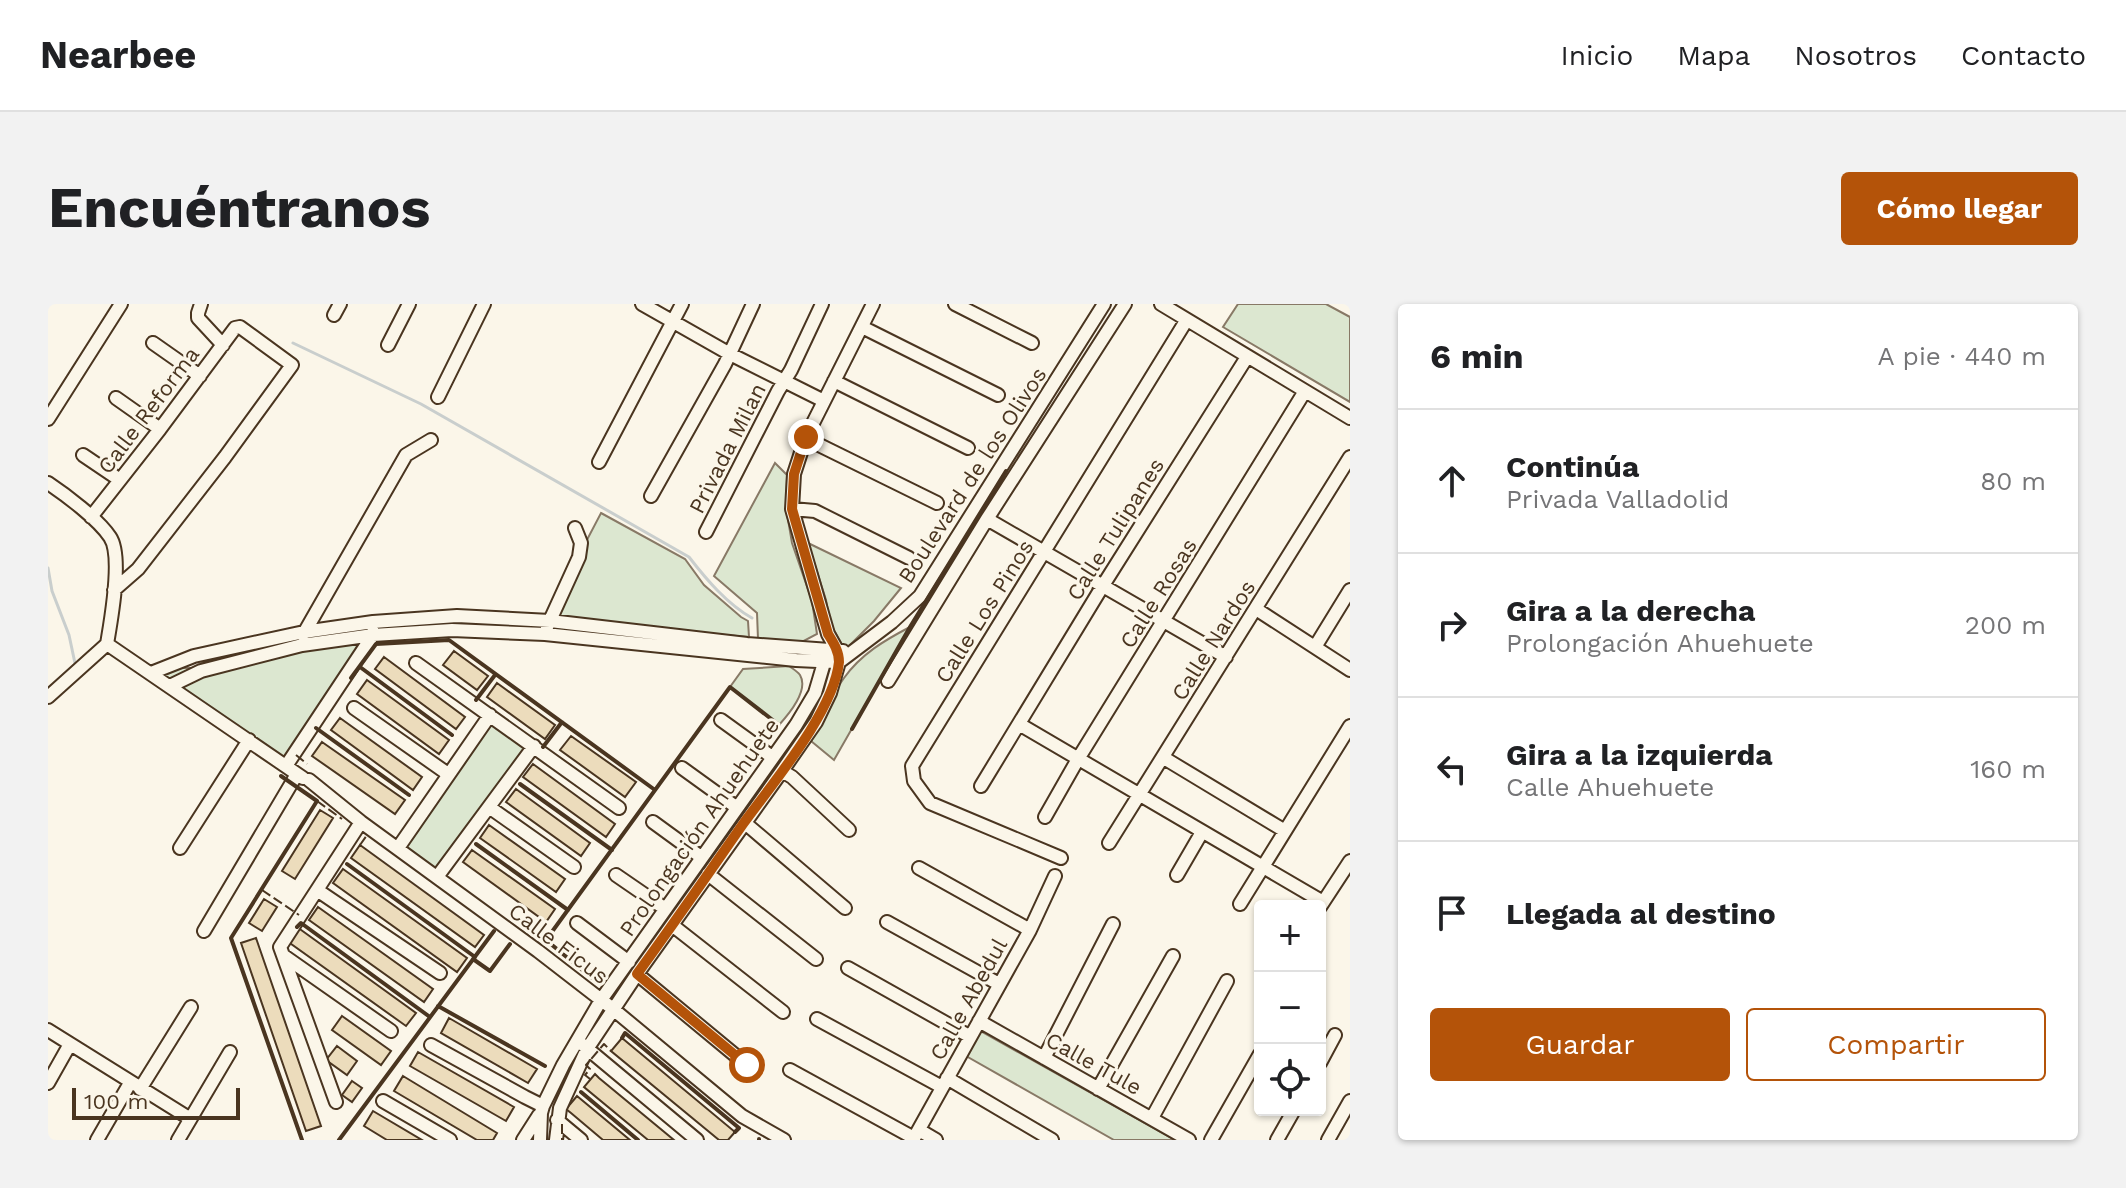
<!DOCTYPE html>
<html lang="es">
<meta charset="utf-8">
<style>
:root{--surface:#fff;--page:#f2f2f2;--text:#202124;--muted:#757577;--line:#e0e0e0;--accent:#b45309}
body{margin:0;font-family:"Work Sans",sans-serif;background:var(--page);color:var(--text)}
.controls{position:absolute;right:24px;bottom:24px;display:grid;overflow:hidden;border-radius:8px;box-shadow:0 2px 6px #0004}
.controls button{width:72px;height:72px;display:grid;place-items:center;padding:0;border:0;border-bottom:2px solid var(--line);background:var(--surface);color:var(--text);font:40px sans-serif}
.scale{position:absolute;left:24px;bottom:20px;width:168px;box-sizing:border-box;padding-left:8px;border:4px solid #4a3520;border-top:0;font-size:22px;line-height:28px;white-space:nowrap;color:#4a3520;-webkit-text-stroke:6px #fbf6e9;paint-order:stroke}
.stop{position:absolute;width:24px;height:24px;margin:-18px;border:6px solid #b45309;border-radius:50%;background:#fff}
.stop.end{background:#b45309;border-color:#fff;box-shadow:0 2px 8px #0008}
.list{margin:0;padding:0;list-style:none}
h2{display:flex;justify-content:space-between;align-items:center;height:104px;margin:0;padding:0 32px;font-size:34px}
h2 small{font-size:26px;font-weight:400;color:var(--muted)}
.list li{display:grid;grid-template-columns:52px 1fr auto;gap:24px;align-items:center;box-sizing:border-box;height:144px;padding:0 32px;border-top:2px solid var(--line)}
.list b{display:block;font-size:30px;white-space:nowrap}
.list p{margin:0;font-size:26px;white-space:nowrap;color:var(--muted)}
.list em{font-size:26px;font-style:normal;color:var(--muted)}
.actions{display:flex;gap:16px;padding:24px 32px}
.actions a{flex:1;padding:18px 0;border:2px solid var(--accent);border-radius:8px;text-align:center;font-size:28px;color:var(--accent)}
.actions .main{background:var(--accent);color:#fff}
.icon{flex:none;width:44px;height:44px;fill:none;stroke:currentColor;stroke-width:2;stroke-linecap:round;stroke-linejoin:round}
.map{position:relative;flex:none;width:1302px;height:836px;overflow:hidden;border-radius:8px}
header{display:flex;align-items:center;gap:48px;box-sizing:border-box;height:112px;padding:0 40px;background:var(--surface);border-bottom:2px solid var(--line)}
header strong{font-size:38px}
nav{display:flex;gap:44px;margin-inline-start:auto;font-size:28px}
.intro{display:flex;align-items:center;justify-content:space-between;box-sizing:border-box;height:192px;padding:0 48px}
h1{margin:0;font-size:56px}
.button{padding:20px 36px;border-radius:8px;background:var(--accent);color:#fff;font-size:28px;font-weight:700}
main{display:flex;gap:48px;padding:0 48px}
aside{flex:1;background:var(--surface);border-radius:8px;box-shadow:0 2px 6px #0004}
.map>svg:first-child{display:block}
</style>
<header>
<strong>Nearbee</strong>
<nav><a>Inicio</a><a>Mapa</a><a>Nosotros</a><a>Contacto</a></nav>
</header>
<div class="intro"><h1>Encuéntranos</h1><a class="button">Cómo llegar</a></div>
<main>
<div class="map">
<svg width="1302" height="836" viewBox="0 0 1302 836">
<rect width="100%" height="100%" fill="#fbf6e9"/>
<!-- green -->
<path fill="#dce7d0" stroke="#887966" stroke-width="2" d="M1190,0H1278L1302,13V98L1175,23Z
M727,159L739,171L738,204L744,239L764,297L769,330L750,340L710,335L709,309L666,272Z
M553,209L637,255L656,281L693,313L700,317L701,333L497,316Z
M760,239L853,284L826,317L797,346L782,319L778,296Z
M862,323L786,456L763,437C774,416 783,392 796,374C813,350 837,336 862,323Z
M325,331L240,457L97,364H144L254,341Z
M741,362C745,365 749,367 752,371C761,386 741,410 731,421L682,383L695,365Z
M441,412L485,443L392,569L353,540Z
M927,724L1127,836H1066L911,748Z"/>
<g fill="none" stroke-linecap="round" stroke-linejoin="round">
<!-- stream -->
<path stroke="#c9cecd" stroke-width="3" d="M245,39L373,100L641,253C658,275 679,300 704,314
M0,264L4,287L21,331L28,364"/>
</g>
<!-- building -->
<path fill="#ecdcbc" stroke="#4a3520" stroke-width="2" d="M406,347L440,372L429,386L395,361Z
M336,353L417,413L408,425L327,365Z
M319,376L401,436L391,450L309,390Z
M449,379L507,421L497,435L439,393Z
M292,414L374,473L365,486L283,426Z
M523,432L588,478L577,493L512,446Z
M274,438L357,496L347,510L264,452Z
M485,460L567,520L558,533L475,473Z
M468,485L542,539L533,552L458,498Z
M272,506L285,514L247,575L234,567Z
M441,521L517,575L508,588L432,534Z
M312,541L436,631L427,643L303,554Z
M424,546L507,605L498,618L415,558Z
M295,565L419,654L409,668L285,579Z
M216,595L229,603L214,627L201,619Z
M270,603L385,685L376,698L261,616Z
M249,623L368,709L358,722L239,637Z
M208,634L273,822L258,827L193,639Z
M294,712L343,747L333,761L284,726Z
M401,714L489,765L480,779L393,729Z
M574,734L687,828L680,836H671L563,747Z
M289,742L309,757L299,771L278,756Z
M370,748L466,803L458,817L362,762Z
M547,770L551,774L626,836H600L536,783Z
M355,772L449,829L445,836H429L346,787Z
M304,777L314,784L304,798L294,791Z
M529,792L582,836H555L523,809L518,805Z
M325,807L374,836H339L316,822Z"/>
<g fill="none" stroke-linecap="round" stroke-linejoin="round">
<!-- minor casing -->
<g stroke="#4a3520" stroke-width="16">
<path id="minor" d="M153,0L150,9V14L175,41
M594,0L682,50L776,97
M907,0L984,39
M1113,0L1302,114
M286,11L292,0
M814,23L950,91
M105,39L152,72
M340,41L361,0
M786,77L920,144
M390,93L436,0
M68,94L112,125
M0,115L73,0
M758,133L763,137L889,199
M35,151L72,176
M551,158L634,0
M0,179C18,191 50,215 62,233C75,252 63,316 59,340
M603,192L677,60L705,0
M744,205L767,207L861,254
M43,213L112,125L187,24L192,23L244,61L177,153L90,265L66,286
M939,215L1178,353
M658,228L730,87L743,66L774,0
M1208,305L1302,366
M499,323L531,253L533,239L527,224
M255,331L358,151L383,136
M59,340L255,474
M1267,343L1302,286
M368,359L571,504
M103,369L146,352L256,328L325,318L409,312L502,317L699,340L795,347
M840,377L939,215L1077,0
M122,382L153,367L254,341L325,331L404,326L497,330L748,356L791,358L844,318L872,292L1056,0
M0,393L59,340
M306,404L400,470
M673,416L724,453
M971,420L1275,598
M1116,454L1237,527
M238,462L325,331V328
M634,464L688,503
M734,467L744,473L801,526
M261,476L313,518L490,647L565,705L694,812L736,836
M933,482L1054,283L1199,53
M441,503L526,563
M997,513L1030,455L1257,87
M605,518L653,553
M697,519L797,604
M1061,539L1302,153
M132,544L201,436
M350,544L442,411
M1013,554L882,499L866,477L864,462L1138,17
M871,564L982,626
M660,570L768,655
M568,571L616,604
M1129,571L1154,528
M389,573L486,442
M269,586L392,669
M1192,600L1302,422
M1272,603L1302,557
M839,618L951,680
M529,619L581,658
M624,621L735,708
M156,627L249,470
M236,652L343,727
M800,664L921,732
M589,670L699,761
M769,715L894,783
M931,717L1141,836
M0,726L141,814
M383,741L477,793L495,802
M535,741L649,836
M996,754L1065,620
M1272,759L1287,731
M742,766L866,834
M899,774L1004,836
M0,779L22,740
M92,785L143,703
M1050,785L1125,652
M335,797L402,836
M288,798L232,643L313,518
M1104,814L1179,677
M509,816L533,836
M871,826L888,836
M49,836L82,779
M130,836L182,748
M475,836L491,811
M492,836L493,809L495,802L515,761L553,696L748,421L767,389L778,352
M508,836L512,804L539,745L589,670L734,467L768,418L782,389L791,358L790,348L780,330L744,205L746,170L758,133L825,0
M865,836L982,626L1007,572
M1163,836L1212,750
M1229,836L1246,806
M1280,836L1302,797"/>
</g>
<!-- minor -->
<use href="#minor" stroke="#fbf6e9" stroke-width="12"/>
<!-- fence -->
<path stroke="#4a3520" stroke-width="2" stroke-dasharray="10 4" stroke-linecap="butt" d="M248,451L259,460
M269,497L294,515
M312,541L319,531
M214,586L251,611
M542,775L537,771L542,765L538,761L556,740L563,747
M514,820V836"/>
<!-- wall -->
<path stroke="#4a3520" stroke-width="4" d="M312,363L404,431
M303,374L328,340L401,336L607,486
M428,396L447,371
M268,424L361,491
M804,425L862,323L958,167
M495,443L514,418
M233,472L269,497L183,634L254,836
M472,480L564,546
M428,540L520,606
M299,560L427,653
M249,623L253,619L382,713
M425,655L442,667L462,640
M544,674L498,636L682,383L731,421
M390,702L497,762
M574,734L577,729L691,824L687,828
M533,788L590,836
M291,836L446,627
M711,836V835"/>
</g>
<g fill="none" stroke-linecap="round" stroke-linejoin="round">
<!-- route -->
<path stroke="#b45309" stroke-width="10" d="M699,761L589,670C625,621 660,570 695,520C724,480 786,407 791,358C791,347 785,338 780,330L744,205L746,170L758,133"/>
</g>
<g text-anchor="middle" stroke-width="6" stroke-linejoin="round" paint-order="stroke">
<!-- street labels -->
<g font-size="22" fill="#4a3520" stroke="#fbf6e9">
<text transform="translate(100 106) rotate(-53)" y="8">Calle Reforma</text>
<text transform="translate(679 144) rotate(-63)" y="8">Privada Milan</text>
<text transform="translate(924 171) rotate(-57)" y="8">Boulevard de los Olivos</text>
<text transform="translate(1067 225) rotate(-58)" y="8">Calle Tulipanes</text>
<text transform="translate(1110 289) rotate(-58)" y="8">Calle Rosas</text>
<text transform="translate(936 307) rotate(-58)" y="8">Calle Los Pinos</text>
<text transform="translate(1165 336) rotate(-58)" y="8">Calle Nardos</text>
<text transform="translate(651 523) rotate(-55)" y="8">Prolongación Ahuehuete</text>
<text transform="translate(511 639) rotate(37)" y="8">Calle Ficus</text>
<text transform="translate(920 695) rotate(-61)" y="8">Calle Abedul</text>
<text transform="translate(1046 759) rotate(29)" y="8">Calle Tule</text>
</g>
</g>
</svg>
<div class="controls">
<button>+</button>
<button>−</button>
<button><svg class="icon" aria-label="locate" viewBox="0 0 24 24"><circle cx="12" cy="12" r="6"/><path d="M12 2v4M12 18v4M2 12h4M18 12h4"/></svg></button>
</div>
<div class="scale">100 m</div>
<div class="stop" style="left:699px;top:761px"></div>
<div class="stop end" style="left:758px;top:133px"></div>
</div>
<aside>
<h2>6 min<small>A pie · 440 m</small></h2>
<ul class="list">
<li><svg class="icon" aria-label="ahead" viewBox="0 0 24 24"><path d="M12 20V5M6 11l6-6 6 6"/></svg><div><b>Continúa</b><p>Privada Valladolid</p></div><em>80 m</em></li>
<li><svg class="icon" aria-label="right" viewBox="0 0 24 24"><path d="M7 20v-9h11M14 6l5 5-5 5"/></svg><div><b>Gira a la derecha</b><p>Prolongación Ahuehuete</p></div><em>200 m</em></li>
<li><svg class="icon" aria-label="left" viewBox="0 0 24 24"><path d="M17 20v-9H6M10 6l-5 5 5 5"/></svg><div><b>Gira a la izquierda</b><p>Calle Ahuehuete</p></div><em>160 m</em></li>
<li><svg class="icon" aria-label="arrive" viewBox="0 0 24 24"><path d="M6 21V4h12l-3 4 3 4H6"/></svg><div><b>Llegada al destino</b></div></li>
</ul>
<div class="actions"><a class="main">Guardar</a><a>Compartir</a></div>
</aside>
</main>
